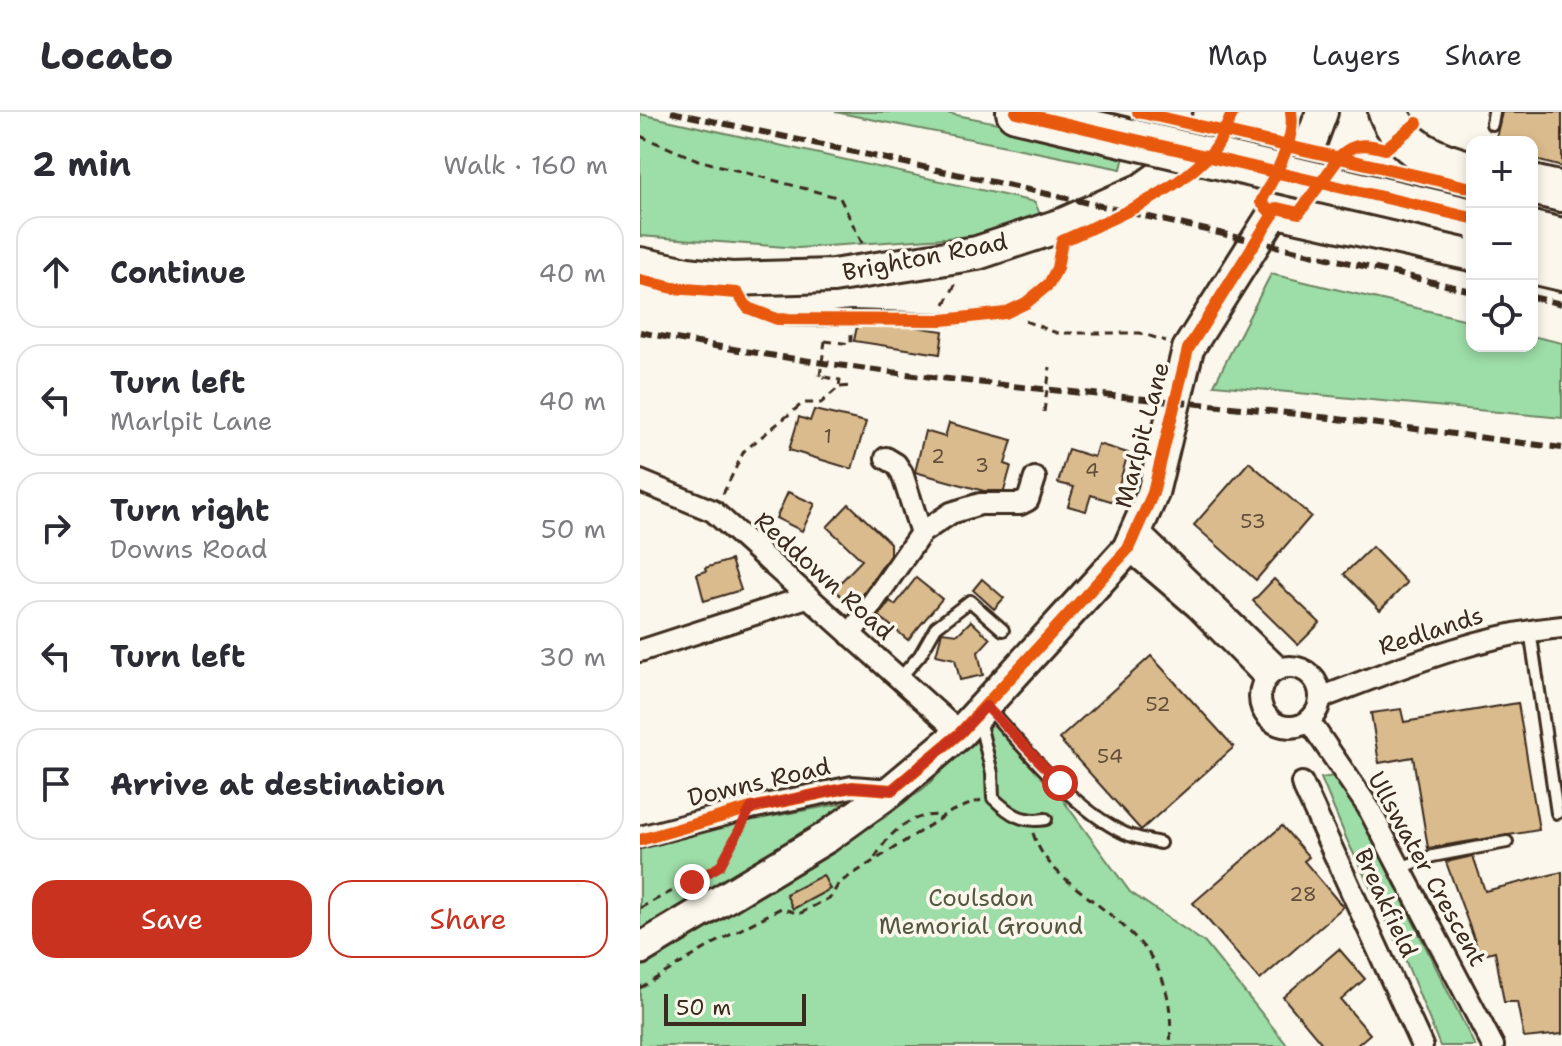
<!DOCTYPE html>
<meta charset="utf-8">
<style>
:root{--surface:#fff;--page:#f7f7f7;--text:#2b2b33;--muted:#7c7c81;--line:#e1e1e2;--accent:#c8321e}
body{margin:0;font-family:"Shantell Sans",sans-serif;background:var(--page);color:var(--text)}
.controls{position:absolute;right:24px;top:24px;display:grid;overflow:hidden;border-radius:16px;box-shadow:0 4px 12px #0003}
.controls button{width:72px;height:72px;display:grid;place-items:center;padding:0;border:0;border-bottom:2px solid var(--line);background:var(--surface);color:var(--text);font:40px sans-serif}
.scale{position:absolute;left:24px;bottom:20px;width:142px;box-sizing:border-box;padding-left:8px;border:4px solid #3b2a1e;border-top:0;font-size:22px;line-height:28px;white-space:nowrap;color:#3b2a1e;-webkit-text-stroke:6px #fbf7ec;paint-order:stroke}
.stop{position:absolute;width:24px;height:24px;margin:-18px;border:6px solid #c8321e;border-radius:50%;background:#fff}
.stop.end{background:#c8321e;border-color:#fff;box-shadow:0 2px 8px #0008}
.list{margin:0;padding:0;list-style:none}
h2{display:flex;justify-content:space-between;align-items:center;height:104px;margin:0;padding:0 32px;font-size:34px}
h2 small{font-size:26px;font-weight:400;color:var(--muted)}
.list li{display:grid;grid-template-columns:52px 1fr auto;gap:24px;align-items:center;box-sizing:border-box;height:112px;margin:0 16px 16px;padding:0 16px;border:2px solid var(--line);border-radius:24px}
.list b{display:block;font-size:30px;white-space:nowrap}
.list p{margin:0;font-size:26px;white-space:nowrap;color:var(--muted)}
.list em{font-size:26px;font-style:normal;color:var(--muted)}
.actions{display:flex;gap:16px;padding:24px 32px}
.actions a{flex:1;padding:18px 0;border:2px solid var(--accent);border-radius:24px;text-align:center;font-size:28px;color:var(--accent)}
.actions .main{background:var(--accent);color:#fff}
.icon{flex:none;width:44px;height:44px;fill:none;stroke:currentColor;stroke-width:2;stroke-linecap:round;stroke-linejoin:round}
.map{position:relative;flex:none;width:922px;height:934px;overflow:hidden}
header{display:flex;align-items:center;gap:48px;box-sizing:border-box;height:112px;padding:0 40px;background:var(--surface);border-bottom:2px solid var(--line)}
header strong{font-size:38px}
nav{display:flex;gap:44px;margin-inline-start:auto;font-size:28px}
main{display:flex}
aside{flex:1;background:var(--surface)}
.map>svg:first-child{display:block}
</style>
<header>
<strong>Locato</strong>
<nav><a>Map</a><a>Layers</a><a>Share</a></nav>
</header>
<main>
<aside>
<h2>2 min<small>Walk · 160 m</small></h2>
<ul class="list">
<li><svg class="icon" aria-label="ahead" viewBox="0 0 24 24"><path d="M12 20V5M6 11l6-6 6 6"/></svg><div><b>Continue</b></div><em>40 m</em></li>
<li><svg class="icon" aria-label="left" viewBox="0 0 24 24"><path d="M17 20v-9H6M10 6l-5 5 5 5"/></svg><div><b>Turn left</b><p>Marlpit Lane</p></div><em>40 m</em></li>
<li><svg class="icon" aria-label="right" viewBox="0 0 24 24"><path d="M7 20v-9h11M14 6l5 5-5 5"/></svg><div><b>Turn right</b><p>Downs Road</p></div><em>50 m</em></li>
<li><svg class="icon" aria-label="left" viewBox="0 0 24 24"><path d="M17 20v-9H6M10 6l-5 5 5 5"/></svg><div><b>Turn left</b></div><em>30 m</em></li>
<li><svg class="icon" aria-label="arrive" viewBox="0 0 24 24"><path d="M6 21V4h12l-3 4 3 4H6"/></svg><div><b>Arrive at destination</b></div></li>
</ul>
<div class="actions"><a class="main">Save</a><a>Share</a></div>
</aside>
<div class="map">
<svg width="922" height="934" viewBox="0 0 922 934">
<rect width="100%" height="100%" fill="#fbf7ec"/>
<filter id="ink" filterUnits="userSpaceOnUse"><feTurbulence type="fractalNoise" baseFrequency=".0125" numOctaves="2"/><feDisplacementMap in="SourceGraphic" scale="16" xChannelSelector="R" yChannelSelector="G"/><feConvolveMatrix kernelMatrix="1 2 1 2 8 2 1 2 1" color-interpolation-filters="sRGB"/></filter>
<g filter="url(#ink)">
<!-- green -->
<path fill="#9ddda7" stroke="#6c8462" stroke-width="2" d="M195,0H301L486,36L481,57Z
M0,2L395,90L401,105L334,124L158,136L0,124Z
M631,162L832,209V234H892V224L922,231V306L574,273Z
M361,603L490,780L565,831L648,934H0V854L244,706L284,676Z
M694,664L721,705L835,934H800L762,840L707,728L681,666Z
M216,689L0,822V729Z"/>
<!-- building -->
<path fill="#dabb8e" stroke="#3b2a1e" stroke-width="2" d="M862,0H922V55L892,47V30H855Z
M217,214L274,215L303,219L300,242L214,229Z
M174,298L226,310L212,357L149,338L159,305L170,309Z
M309,311L372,328L365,352L371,354L364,379H344L275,360L285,319L305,325Z
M458,332L488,341L474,390L451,383L446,399L428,394L434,375L418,371L428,337L454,345Z
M609,350L671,404L616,468L554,413Z
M148,380L175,392L162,419L136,406Z
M209,392L250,431V443L219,488L216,486L210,493L194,477L222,448L187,415Z
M732,435L767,471L740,498L704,462Z
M91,448L101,478L64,489L57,462L66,459L65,456Z
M276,466L302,487L268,528L239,504L250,489L255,493Z
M342,467L364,486L354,497L333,478Z
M634,467L680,511L658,533L613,489Z
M331,509L350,527L338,540L343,563L320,568L315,547L296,543L302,520L318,522Z
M511,544L594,635L501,718L419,627Z
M878,591L899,718L788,736L773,645L739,651L731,601L761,597L764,610Z
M642,714L669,745L664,749L703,795L620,868L553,791Z
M833,744L845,779L922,760V922L884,926L877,890H864L855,839L840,843L806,750Z
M183,763L190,777L153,797L146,782Z
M699,837L725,867L701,888L730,922L716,934H684L643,885Z"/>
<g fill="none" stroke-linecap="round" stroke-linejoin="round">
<!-- lane casing -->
<g stroke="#3b2a1e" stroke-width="16">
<path id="lane" d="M852,12L854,0
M93,170L108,196L137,207L183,208L211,205L303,208L365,201L386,191L409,172L417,156L424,118
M890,518L917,701
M259,567L280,543L296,515L330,489L363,518
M347,595C383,635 435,698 484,721C495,726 508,728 520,731
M339,608L352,661L353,686C370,702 382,711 406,707
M760,756L793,744L867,730"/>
</g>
<!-- street casing -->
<g stroke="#3b2a1e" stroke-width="26">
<path id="street" d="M246,346L256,352L262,361L281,421
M0,369L73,399L320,621
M498,419L640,557
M488,437L557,496L626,567
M210,523L281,421L311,401L340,392H380L388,388L395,366
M0,539L167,485
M620 585a30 30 0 1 1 60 0a30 30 0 1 1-60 0Z
M680,586C760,556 837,523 922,515
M669,609L728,695L853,934
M662,671L782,934
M0,725L111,696L212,675L252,678"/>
</g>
<!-- secondary casing -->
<g stroke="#3b2a1e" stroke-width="36">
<path id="secondary" d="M0,837L187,725L252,678L320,621L488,437L513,381L548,237L637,96L664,49L682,0"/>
</g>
<!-- primary casing -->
<g stroke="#3b2a1e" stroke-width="38">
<path id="primary" d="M0,152L47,162L91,167L193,164L337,141L425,112L502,78L530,58L559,26L573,0"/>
</g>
<!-- highway casing -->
<g stroke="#3b2a1e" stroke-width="44">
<path id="highway" d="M376,0L470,22
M748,0C763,37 795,50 832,59
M892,73L922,80
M637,96L832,139
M892,119L922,126
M892,152L922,159"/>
</g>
<!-- path -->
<path stroke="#3b2a1e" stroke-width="3" stroke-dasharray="8 6" stroke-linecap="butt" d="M0,24L58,48L200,86L224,135
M305,192L316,171
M385,209L417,221H500L526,229
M185,229L211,232V217
M200,275L212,274
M83,382L104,339L163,291H181L199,275L200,268L180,264
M393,721C401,747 418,761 439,778C499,825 536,851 530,934
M235,746C249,719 274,699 304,704
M0,796L80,754L101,718
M0,876L73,832L141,796L159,802L191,785L199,771L312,699L341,688"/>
<!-- lane -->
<use href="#lane" stroke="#fbf7ec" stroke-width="10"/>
<!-- street -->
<use href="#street" stroke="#fbf7ec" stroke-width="20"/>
<!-- secondary -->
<use href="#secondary" stroke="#fbf7ec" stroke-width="30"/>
<!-- primary -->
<use href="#primary" stroke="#fbf7ec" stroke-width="32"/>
<!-- highway -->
<use href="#highway" stroke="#fbf7ec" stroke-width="38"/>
<!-- rail -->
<path stroke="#3b2a1e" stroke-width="6" stroke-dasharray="12 6" stroke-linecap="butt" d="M31,0L435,88L832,179
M892,185L922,192
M0,220C185,257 373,275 560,292C681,303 802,321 922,336"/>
<!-- highway-bridge casing -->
<g stroke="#3b2a1e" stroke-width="44" stroke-linecap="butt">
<path id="highway-bridge" d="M470,22L832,106"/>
</g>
<!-- path-bridge -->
<path stroke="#3b2a1e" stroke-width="3" stroke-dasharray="8 6" stroke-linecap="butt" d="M180,264L185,229
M404,300L410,255"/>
<!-- highway-bridge -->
<use href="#highway-bridge" stroke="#fbf7ec" stroke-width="38"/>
<!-- cycleway casing -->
<g stroke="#fbf7ec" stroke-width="17">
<path id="cycleway" d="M376,0L832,106
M498,0L832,76
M633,103L621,90C634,63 656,30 651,0
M0,168L33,176L97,181L108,196L137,207L303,208L365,201L386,191L409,172L417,156L422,129C475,105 533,83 573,39C582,29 587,12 593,0
M0,728L111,696L212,675L252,678L320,621L488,437L513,381L548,237L637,96L659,101L701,43C716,30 728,32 745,37L777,11"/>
</g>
<!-- cycleway -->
<use href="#cycleway" stroke="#e8590c" stroke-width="12"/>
</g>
</g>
<g fill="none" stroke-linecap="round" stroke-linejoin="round" filter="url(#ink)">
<!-- route -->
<path stroke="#c8321e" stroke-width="10" d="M52,770L80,754L111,696L212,675L252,678L320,621L346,594L420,671"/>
</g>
<g text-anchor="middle" stroke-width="7" stroke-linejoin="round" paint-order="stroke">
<!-- number labels -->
<g font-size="20" fill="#634e3a">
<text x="188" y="331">1</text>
<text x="298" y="351">2</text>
<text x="342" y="360">3</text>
<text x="452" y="365">4</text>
<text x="613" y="416">53</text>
<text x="518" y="599">52</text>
<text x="470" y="651">54</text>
<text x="663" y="789">28</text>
</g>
<!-- street labels -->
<g font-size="24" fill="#3b2a1e" stroke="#fbf7ec">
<text transform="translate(285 145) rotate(-11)" y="8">Brighton Road</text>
<text transform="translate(502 323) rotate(-75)" y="8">Marlpit Lane</text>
<text transform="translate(184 464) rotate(42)" y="8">Reddown Road</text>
<text transform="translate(791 519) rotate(-18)" y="8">Redlands</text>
<text transform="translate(119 670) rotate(-13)" y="8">Downs Road</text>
<text transform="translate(787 757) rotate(61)" y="8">Ullswater Crescent</text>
<text transform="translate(746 791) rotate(65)" y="8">Breakfield</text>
</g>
<!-- park labels -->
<g font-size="24" fill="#545740" stroke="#fbf7ec">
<text x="341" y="794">Coulsdon<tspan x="341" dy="28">Memorial Ground</tspan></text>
</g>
</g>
</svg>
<div class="controls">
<button>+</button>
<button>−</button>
<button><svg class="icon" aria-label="locate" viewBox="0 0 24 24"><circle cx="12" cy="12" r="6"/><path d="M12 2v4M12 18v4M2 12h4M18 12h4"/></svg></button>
</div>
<div class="scale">50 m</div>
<div class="stop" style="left:420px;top:671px"></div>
<div class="stop end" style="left:52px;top:770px"></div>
</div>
</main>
